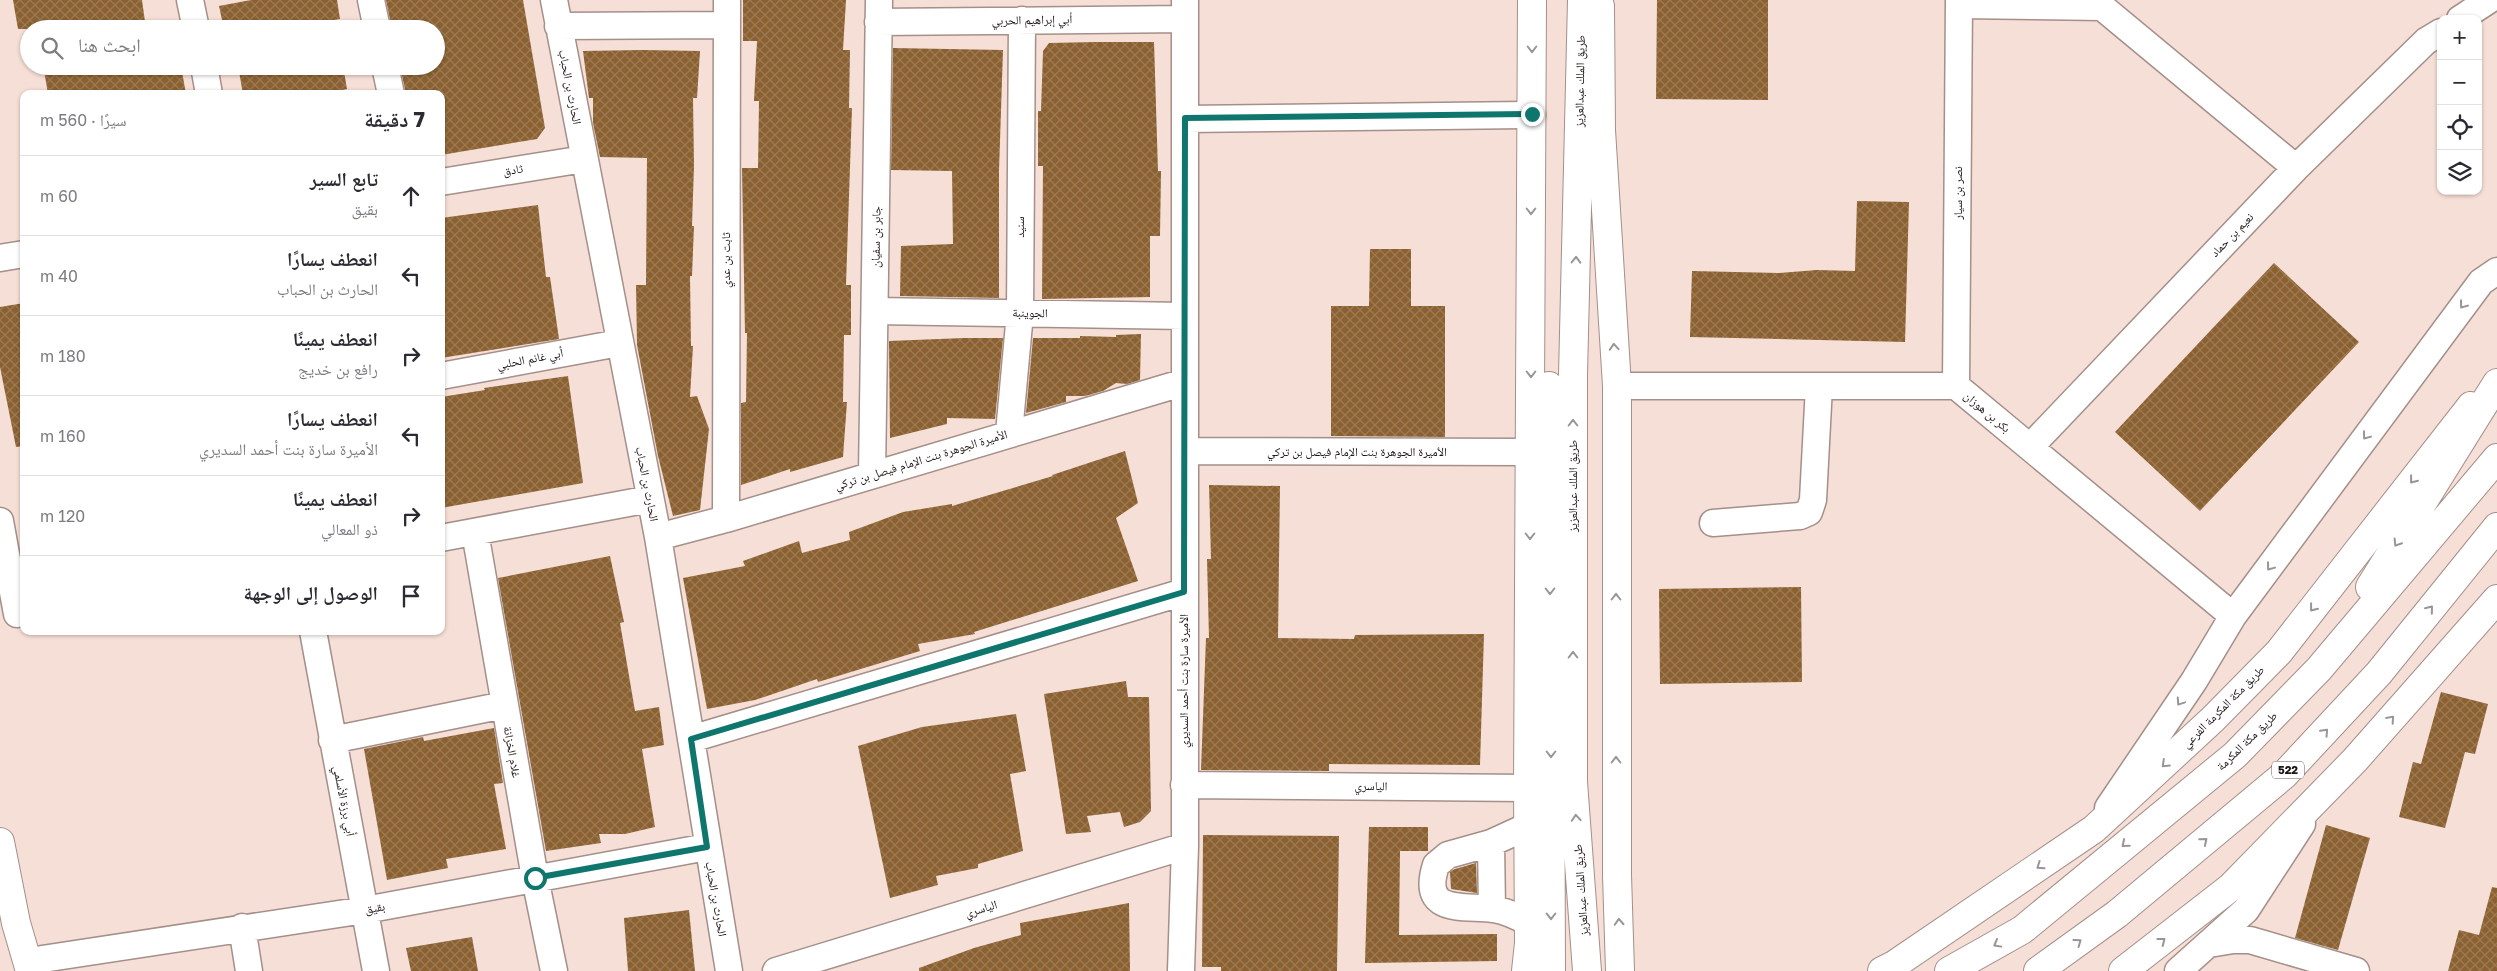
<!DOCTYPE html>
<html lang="ar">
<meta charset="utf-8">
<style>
:root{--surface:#fff;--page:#f7f7f7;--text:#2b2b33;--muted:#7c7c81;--line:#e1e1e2}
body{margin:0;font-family:"Golos Text","Noto Naskh Arabic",sans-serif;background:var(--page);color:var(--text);direction:rtl}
.controls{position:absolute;right:15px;top:15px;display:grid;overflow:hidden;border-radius:10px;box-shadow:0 1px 4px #0004}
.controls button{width:45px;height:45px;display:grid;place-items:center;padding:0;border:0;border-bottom:1px solid var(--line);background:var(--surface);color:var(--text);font:25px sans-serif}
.stop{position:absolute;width:15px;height:15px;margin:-11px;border:4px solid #0f766e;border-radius:50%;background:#fff}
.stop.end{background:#0f766e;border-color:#fff;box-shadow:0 1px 5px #0008}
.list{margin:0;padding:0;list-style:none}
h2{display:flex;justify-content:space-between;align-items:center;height:65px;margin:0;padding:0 20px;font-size:21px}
h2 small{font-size:16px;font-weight:400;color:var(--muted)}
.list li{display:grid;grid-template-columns:32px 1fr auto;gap:15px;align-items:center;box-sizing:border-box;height:80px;padding:0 20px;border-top:1px solid var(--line)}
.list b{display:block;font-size:19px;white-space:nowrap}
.list p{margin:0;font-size:16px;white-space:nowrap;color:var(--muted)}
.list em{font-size:16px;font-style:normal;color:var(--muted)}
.icon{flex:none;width:28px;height:28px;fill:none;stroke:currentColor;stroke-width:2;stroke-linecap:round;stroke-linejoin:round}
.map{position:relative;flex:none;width:2497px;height:971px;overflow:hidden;direction:ltr}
.search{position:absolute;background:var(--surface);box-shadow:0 1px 4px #0004;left:20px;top:20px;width:425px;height:55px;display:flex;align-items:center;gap:12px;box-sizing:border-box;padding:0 18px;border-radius:28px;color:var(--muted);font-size:19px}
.panel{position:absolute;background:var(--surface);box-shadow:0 1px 4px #0004;left:20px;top:90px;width:425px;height:545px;border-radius:10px;direction:rtl}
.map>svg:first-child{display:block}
</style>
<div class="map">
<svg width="2497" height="971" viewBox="0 0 2497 971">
<defs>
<pattern id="building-cross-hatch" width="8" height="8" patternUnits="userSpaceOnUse" patternTransform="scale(1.25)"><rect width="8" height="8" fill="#8c612f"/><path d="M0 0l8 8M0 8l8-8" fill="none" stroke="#9a7b58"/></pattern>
</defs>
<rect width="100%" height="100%" fill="#f6dfd7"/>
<!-- building -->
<path fill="url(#building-cross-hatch)" d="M13,0H142L146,29H18Z
M251,0H337L340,19L277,29H224L219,6Z
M386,0H523L545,128L537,139L441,155V94H406L400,66H436V29H392Z
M743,0H846L843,50H850L849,108H852L846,285H851V335H844L843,402H847L843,457L790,472V469L741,485V403L746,402L747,333H745L742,168H758L759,101H754L757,41H743Z
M1657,0H1768V100L1656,99Z
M1096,42H1154L1158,171H1161L1160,236H1150V297L1042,299L1043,166H1038V111H1041L1043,51L1049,43Z
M893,48L1003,50L999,171V298L900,296L901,246L953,244L952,171L891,170Z
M642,50L700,51L697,98H693L694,166L692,226H694L692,276H690L691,346H693L690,397L697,396L709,429L700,510L673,516L658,456L637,345L636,285H646L647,158L600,157L593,123V98H589L583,51Z
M65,66H181L186,94H48L44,70Z
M238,66H343L347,89L322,94H243Z
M1857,201L1909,202L1905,342L1690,337L1692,271L1779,273L1817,270L1855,271Z
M538,205L546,277H550L559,339L441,358V218Z
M1370,249H1411V306H1445V437L1331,436V306H1369Z
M2274,263L2359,342L2200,511L2115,432Z
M24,303V446L16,447L0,367V307Z
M1141,334L1140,380L1127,384L1116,383L1103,391L1085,396H1066V402L1026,413L1033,338H1080V336L1116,337V335Z
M964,338H1003L995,419L947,418V424L890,438L889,341Z
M568,376L583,483L441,508V397L485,390L484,388Z
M1125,451L1138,503L1116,518L1138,581L974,632L975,634L918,644L920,651L818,682L817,679L755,700L707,709L683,578L745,566L743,561L799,541L802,553L850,540L849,532L903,512L952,504V506L1053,476L1052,475Z
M1209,485L1280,486L1278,638L1354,639L1355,635L1484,634L1480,765L1329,764V771L1201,770L1206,638H1209L1207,559H1211Z
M610,556L624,622L620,623L635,711L659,707L664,745L642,749L655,827L625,834H599L601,843L546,851L498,578Z
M1801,587L1802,682L1660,684L1659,589Z
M1126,681L1128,697H1149L1151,811L1140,822L1124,827L1120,812L1087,816L1091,832L1066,834L1044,694Z
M2441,692L2488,704L2475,754L2465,752L2445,828L2399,817L2413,762L2421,764Z
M1016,714L1026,771L1010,774L1023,851L978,864V868L936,876L938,885L890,898L858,746L922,727Z
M494,728L503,783L494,784L506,849L446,859L448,868L387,880L364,749L423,737L424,741Z
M2326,825L2370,838L2338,950L2295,938Z
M1369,827H1428V851H1400L1399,935L1497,934V961L1365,963Z
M1203,835L1339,836L1337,971H1221V967H1202Z
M1476,863L1477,893L1451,889L1450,872L1455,869Z
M2492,887L2497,888V971H2448L2459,930L2479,935Z
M1129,903L1130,971H919V968L974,948L1021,935L1020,923Z
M689,910L695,971H628L624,918Z
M472,937L478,971H411L406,948Z"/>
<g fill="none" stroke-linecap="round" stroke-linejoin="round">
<!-- minor casing -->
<g stroke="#a48f89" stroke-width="29">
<path id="minor" d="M190,0L196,29
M371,0L377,29
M554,0L658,537L729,971
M1959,5L2102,7L2296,168
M2460,19L2489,0
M878,22L1185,19
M558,26L727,25
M204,66L209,94
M385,66L391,94
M1185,119L1532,115
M441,182L584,159
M0,258L24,254
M875,311L1185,316
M441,376L619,343
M1617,386H1956L2233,616
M1956,386L1959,0
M1009,433L1020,313L1022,20
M2030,447L2296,168L2426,41L2441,32
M1185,451L1530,452
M872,475L879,0
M726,519L727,0
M0,521L17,614
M1713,523L1800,516L1809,512L1813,500L1819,386
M475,532L535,878L554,971
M658,537L726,519L1185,382
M441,538L650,499
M313,631L376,971
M691,739L1184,592
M332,740L504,705
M1184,785L1528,788
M2108,808L2194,681L2233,616L2481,282L2497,271
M1528,826L1491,843L1448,855L1436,865C1420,915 1462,905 1493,909C1506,911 1517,916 1529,923
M1491,843L1492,909
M242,927L249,971
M2209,944L2233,940H2250L2356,971
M42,959L365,910L707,847
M776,971L1185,846
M1181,971L1185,846V0
M2178,971L2246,910L2302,824"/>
</g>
<!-- major casing -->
<g stroke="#a48f89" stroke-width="30">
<path id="major" d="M1582,0L1573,375V782L1587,971
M1600,6L1601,130L1617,386V875L1620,971
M1549,386L1551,971
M0,842L16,923L30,971
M1526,971L1529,943L1528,788L1532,0
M1882,971L1894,965L2094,829L2213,719L2279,652L2471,406
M2123,971L2231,887L2355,760L2497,599"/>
</g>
<!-- highway casing -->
<g stroke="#a48f89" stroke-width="30">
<path id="highway" d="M2370,587L2497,383
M1949,971L2022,930L2235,755L2319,669L2497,458
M2038,971L2117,914L2284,775L2379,673L2497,527"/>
</g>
<!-- minor -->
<use href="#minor" stroke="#fff" stroke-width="26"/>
<!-- major -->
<use href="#major" stroke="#fff" stroke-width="28"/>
<!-- highway -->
<use href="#highway" stroke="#fff" stroke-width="28"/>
</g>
<!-- one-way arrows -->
<defs><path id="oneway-chevron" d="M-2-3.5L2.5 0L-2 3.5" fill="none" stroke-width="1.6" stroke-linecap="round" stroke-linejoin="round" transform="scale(1.25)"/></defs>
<g stroke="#999594">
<use href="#oneway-chevron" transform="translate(1532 49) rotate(90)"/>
<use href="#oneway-chevron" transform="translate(1531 211) rotate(90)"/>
<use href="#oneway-chevron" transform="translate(1576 260) rotate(-89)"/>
<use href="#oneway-chevron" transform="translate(2463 305) rotate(127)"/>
<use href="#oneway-chevron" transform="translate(1614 347) rotate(-94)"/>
<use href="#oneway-chevron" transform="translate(1531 374) rotate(90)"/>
<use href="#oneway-chevron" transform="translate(1573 423) rotate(-90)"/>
<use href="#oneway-chevron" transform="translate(2366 436) rotate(127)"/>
<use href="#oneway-chevron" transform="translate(2413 480) rotate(128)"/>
<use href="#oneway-chevron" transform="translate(1530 536) rotate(90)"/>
<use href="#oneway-chevron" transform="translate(2397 543) rotate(122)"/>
<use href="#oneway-chevron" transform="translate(2270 567) rotate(127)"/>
<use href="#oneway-chevron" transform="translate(1550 591) rotate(90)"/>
<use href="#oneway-chevron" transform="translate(1616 597) rotate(-90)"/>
<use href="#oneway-chevron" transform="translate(2313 608) rotate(128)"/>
<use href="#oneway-chevron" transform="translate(2430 609) rotate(-51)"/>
<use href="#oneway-chevron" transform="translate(1573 655) rotate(-90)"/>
<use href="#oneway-chevron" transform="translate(2180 702) rotate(124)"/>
<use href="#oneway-chevron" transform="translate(2391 719) rotate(-49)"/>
<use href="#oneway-chevron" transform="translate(2325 732) rotate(-47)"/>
<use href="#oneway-chevron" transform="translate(1551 754) rotate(90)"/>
<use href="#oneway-chevron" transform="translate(1616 760) rotate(-90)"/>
<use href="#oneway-chevron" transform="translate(2165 764) rotate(137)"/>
<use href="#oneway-chevron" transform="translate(1576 818) rotate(-94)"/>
<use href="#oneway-chevron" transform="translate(2204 841) rotate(-40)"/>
<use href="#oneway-chevron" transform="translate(2125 844) rotate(140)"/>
<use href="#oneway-chevron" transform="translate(2040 866) rotate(146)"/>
<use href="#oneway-chevron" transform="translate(1551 916) rotate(90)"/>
<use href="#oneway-chevron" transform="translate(1619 922) rotate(-93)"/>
<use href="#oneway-chevron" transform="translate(2162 941) rotate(-38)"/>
<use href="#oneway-chevron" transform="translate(2078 942) rotate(-36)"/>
<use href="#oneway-chevron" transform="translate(1997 944) rotate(151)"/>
</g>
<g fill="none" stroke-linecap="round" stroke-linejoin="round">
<!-- route -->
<path stroke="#0f766e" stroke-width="6" d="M535,878L707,847L691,739L1184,592L1185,118L1532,114"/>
</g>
<g text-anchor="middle" stroke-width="4" stroke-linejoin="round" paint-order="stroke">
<!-- shield labels -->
<rect fill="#fff" stroke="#605a59" stroke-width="1" x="2272" y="761.5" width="32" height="17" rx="4"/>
<g font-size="11" font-weight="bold" fill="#1c1412">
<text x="2288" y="774">522</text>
</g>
<!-- street labels -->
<g font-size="12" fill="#1c1412" stroke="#fff">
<text transform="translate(1032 20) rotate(-1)" y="4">أبي إبراهيم الحربي</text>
<text transform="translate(1580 81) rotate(-89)" y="4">طريق الملك عبدالعزيز</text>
<text transform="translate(570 87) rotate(79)" y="4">الحارث بن الحباب</text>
<text transform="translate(513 170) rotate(-9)" y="4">ثادق</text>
<text transform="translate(1958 193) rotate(-90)" y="4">نصر بن سيار</text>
<text transform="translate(1020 227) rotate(-90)" y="4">سنيد</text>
<text transform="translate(2232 235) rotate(-46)" y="4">نعيم بن حماد</text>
<text transform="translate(876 237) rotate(-89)" y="4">جابر بن سفيان</text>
<text transform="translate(726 260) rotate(-90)" y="4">ثابت بن عدي</text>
<text transform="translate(1030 313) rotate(1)" y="4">الجوينبة</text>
<text transform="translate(530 359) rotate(-11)" y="4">أبي غانم الحلبي</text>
<text transform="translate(1987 412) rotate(40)" y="4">بكر بن هوزان</text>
<text x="1357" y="456">الأميرة الجوهرة بنت الإمام فيصل بن تركي</text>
<text transform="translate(921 460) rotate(-17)" y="4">الأميرة الجوهرة بنت الإمام فيصل بن تركي</text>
<text transform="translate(647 484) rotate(79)" y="4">الحارث بن الحباب</text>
<text transform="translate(1573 486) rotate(-90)" y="4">طريق الملك عبدالعزيز</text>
<text transform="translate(1184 681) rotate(-90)" y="4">الأميرة سارة بنت أحمد السديري</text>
<text transform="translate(2223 707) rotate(-45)" y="4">طريق مكة المكرمة الفرعي</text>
<text transform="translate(2247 741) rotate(-44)" y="4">طريق مكة المكرمة</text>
<text transform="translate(512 752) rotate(80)" y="4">غلام الخزانة</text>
<text transform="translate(1371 786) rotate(1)" y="4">الياسري</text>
<text transform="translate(344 801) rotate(79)" y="4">أبي برزة الأسلمي</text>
<text transform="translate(1581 890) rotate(-94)" y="4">طريق الملك عبدالعزيز</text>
<text transform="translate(716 899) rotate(80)" y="4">الحارث بن الحباب</text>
<text transform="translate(375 908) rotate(-10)" y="4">بقيق</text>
<text transform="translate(981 909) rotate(-17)" y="4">الياسري</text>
</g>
</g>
</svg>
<div class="controls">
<button>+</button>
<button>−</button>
<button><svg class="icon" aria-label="locate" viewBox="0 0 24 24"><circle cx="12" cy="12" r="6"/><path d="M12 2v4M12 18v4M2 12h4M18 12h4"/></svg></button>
<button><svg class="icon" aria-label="layers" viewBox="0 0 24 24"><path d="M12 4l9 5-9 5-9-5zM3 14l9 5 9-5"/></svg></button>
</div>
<div class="stop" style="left:535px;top:878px"></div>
<div class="stop end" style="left:1532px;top:114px"></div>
<div class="search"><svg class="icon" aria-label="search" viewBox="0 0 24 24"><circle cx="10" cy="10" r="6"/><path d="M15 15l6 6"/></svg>ابحث هنا</div>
<section class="panel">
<h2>7 دقيقة<small>سيرًا · 560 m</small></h2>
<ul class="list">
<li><svg class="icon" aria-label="ahead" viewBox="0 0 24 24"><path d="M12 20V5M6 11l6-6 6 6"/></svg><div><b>تابع السير</b><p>بقيق</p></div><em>60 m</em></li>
<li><svg class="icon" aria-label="left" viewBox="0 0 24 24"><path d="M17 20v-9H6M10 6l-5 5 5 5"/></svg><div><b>انعطف يسارًا</b><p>الحارث بن الحباب</p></div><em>40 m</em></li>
<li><svg class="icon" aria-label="right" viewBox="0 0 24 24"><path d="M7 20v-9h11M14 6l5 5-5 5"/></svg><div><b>انعطف يمينًا</b><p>رافع بن خديج</p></div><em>180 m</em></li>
<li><svg class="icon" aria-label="left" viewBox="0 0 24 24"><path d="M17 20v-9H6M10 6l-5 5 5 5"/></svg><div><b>انعطف يسارًا</b><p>الأميرة سارة بنت أحمد السديري</p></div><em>160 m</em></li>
<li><svg class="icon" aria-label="right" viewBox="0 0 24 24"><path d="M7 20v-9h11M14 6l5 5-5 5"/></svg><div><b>انعطف يمينًا</b><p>ذو المعالي</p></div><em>120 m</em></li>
<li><svg class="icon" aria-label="arrive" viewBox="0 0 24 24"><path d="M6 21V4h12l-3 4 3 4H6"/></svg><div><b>الوصول إلى الوجهة</b></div></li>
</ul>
</section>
</div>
